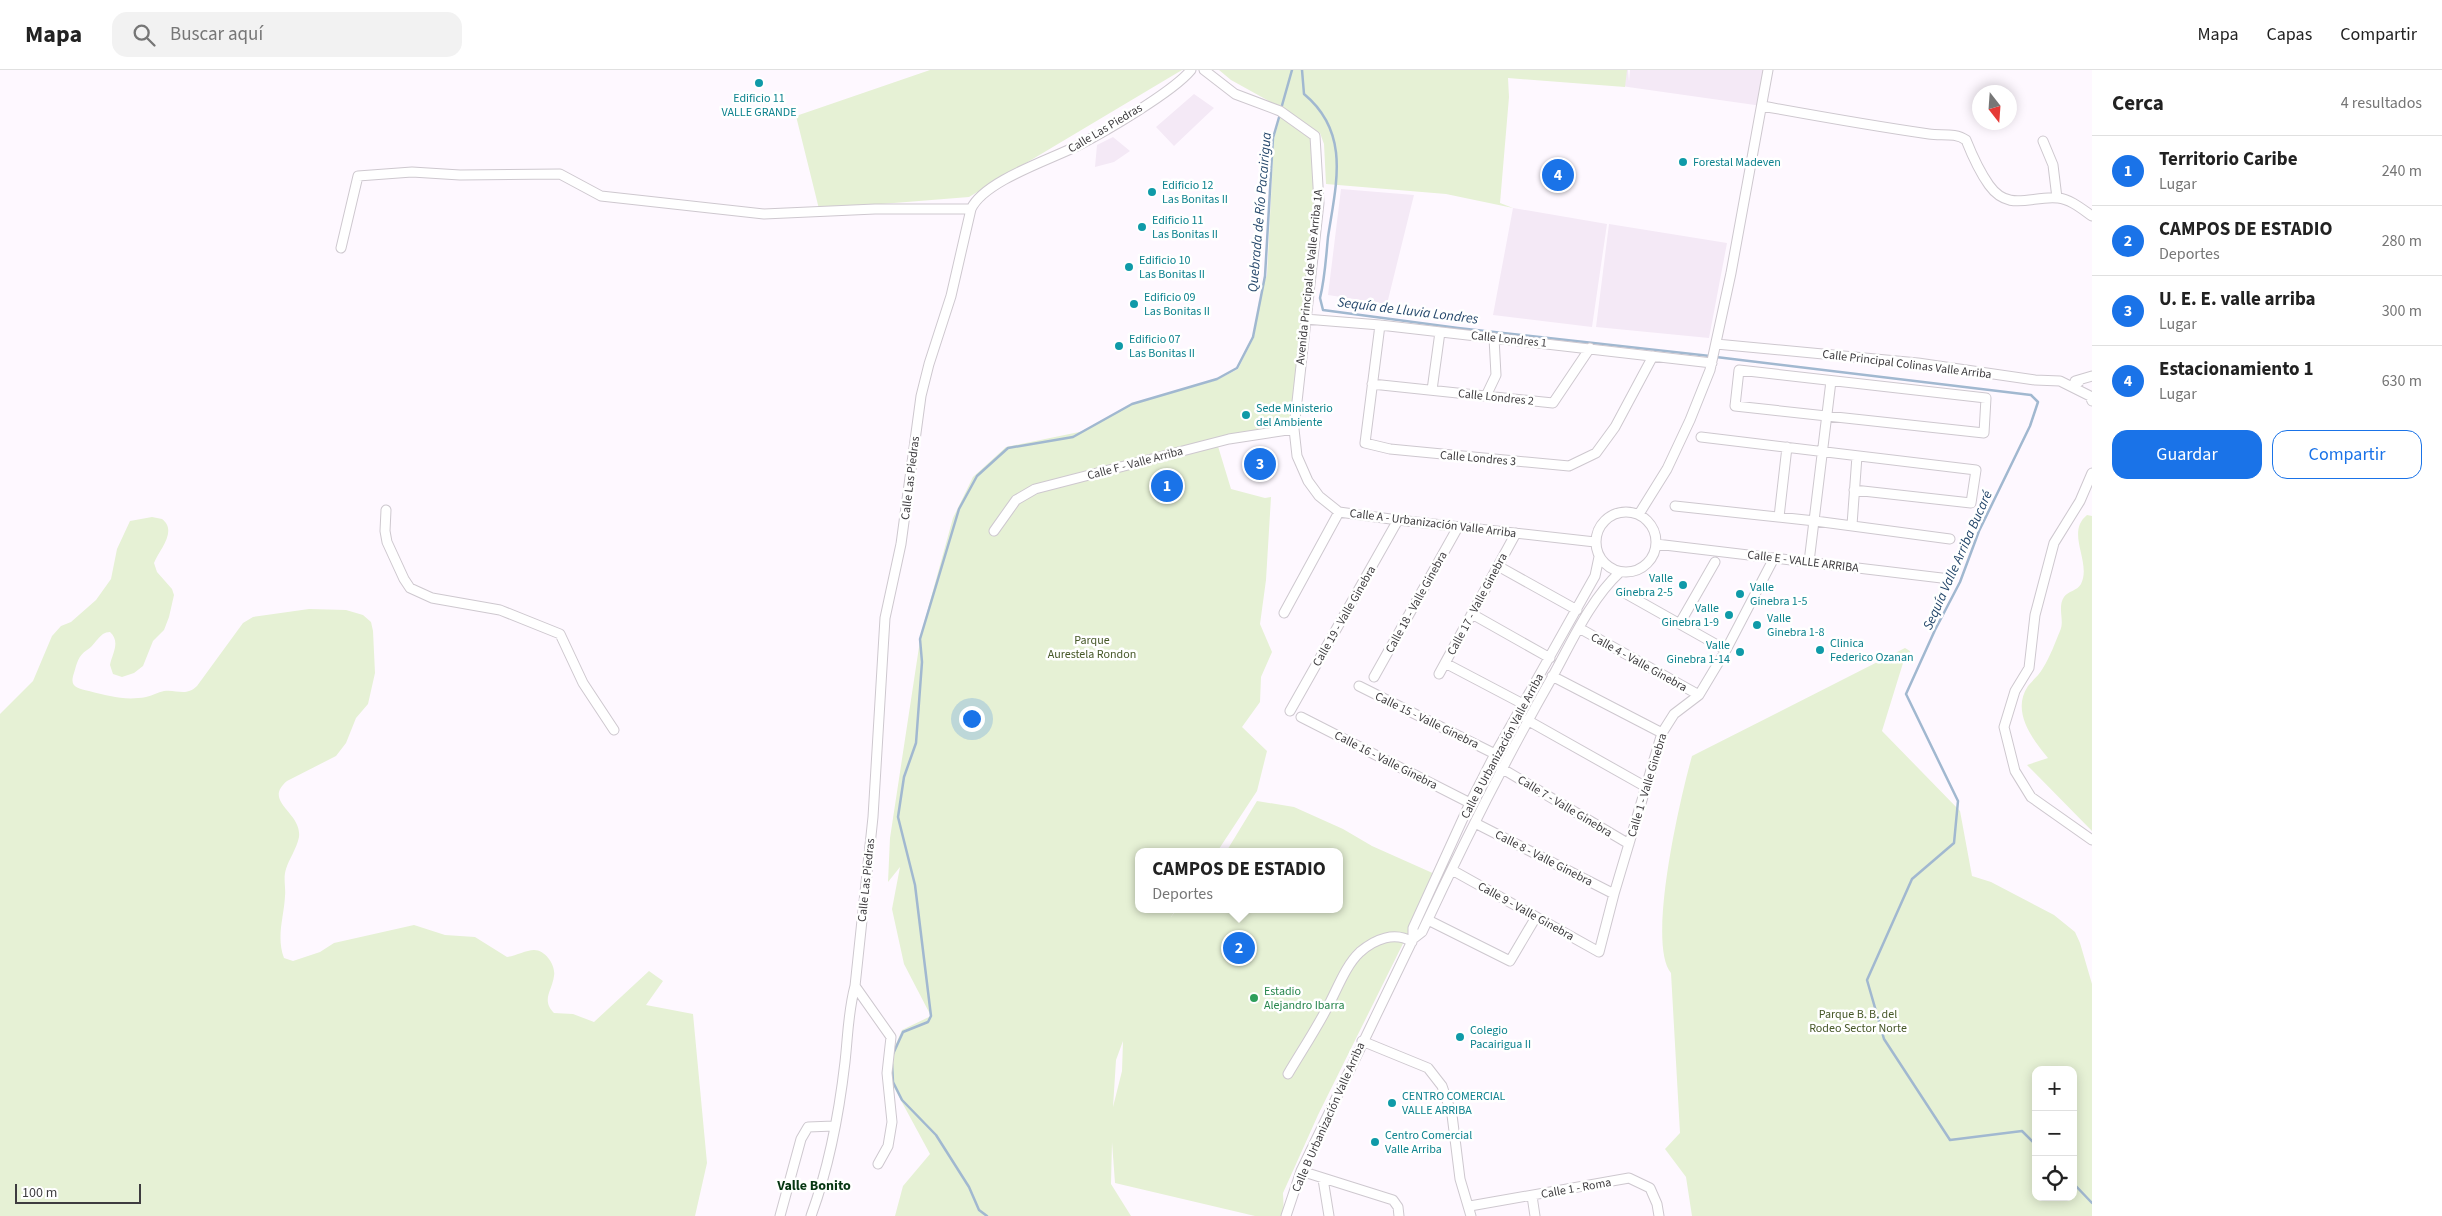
<!DOCTYPE html>
<html lang="es">
<meta charset="utf-8">
<style>
:root{--surface:#fff;--page:#f2f2f2;--text:#222;--muted:#767676;--line:#e0e0e0;--accent:#1a73e8}
body{margin:0;font-family:"Source Sans 3",sans-serif;background:var(--page);color:var(--text)}
.controls{position:absolute;right:15px;bottom:15px;display:grid;overflow:hidden;border-radius:10px;box-shadow:0 2px 12px #0003}
.controls button{width:45px;height:45px;display:grid;place-items:center;padding:0;border:0;border-bottom:1px solid var(--line);background:var(--surface);color:var(--text);font:25px sans-serif}
.compass{position:absolute;left:1972px;top:15px;width:45px;height:45px;border-radius:50%;background:var(--surface);box-shadow:0 2px 12px #0003;rotate:163deg}
.scale{position:absolute;left:15px;bottom:12px;width:126px;box-sizing:border-box;padding-left:5px;border:2px solid #3e3c3f;border-top:0;font-size:14px;line-height:18px;white-space:nowrap;color:#3e3c3f;-webkit-text-stroke:4px #fff;paint-order:stroke}
.you{position:absolute;left:971px;top:648px;width:18px;height:18px;margin:-12px;border:4px solid #fff;border-radius:50%;background:#1a73e8;box-shadow:0 0 0 8px #1a73e833}
.badge{display:grid;place-items:center;width:32px;height:32px;border-radius:50%;background:var(--accent);color:#fff;font-size:16px;font-weight:700}
.pin{position:absolute;translate:-50% -50%;border:2px solid #fff;box-shadow:0 1px 5px #0006}
.popup{position:absolute;left:1135px;top:778px;width:208px;height:65px;box-sizing:border-box;display:grid;place-content:center;border-radius:10px;background:var(--surface);filter:drop-shadow(0 1px 4px #0005);font-size:16px;white-space:nowrap;color:var(--muted)}
.popup b{font-size:19px;color:var(--text)}
.popup::after{content:'';position:absolute;left:50%;top:100%;margin-left:-10px;border:10px solid transparent;border-top-color:var(--surface)}
.list{margin:0;padding:0;list-style:none}
h2{display:flex;justify-content:space-between;align-items:center;height:65px;margin:0;padding:0 20px;font-size:21px}
h2 small{font-size:16px;font-weight:400;color:var(--muted)}
.list li{display:grid;grid-template-columns:32px 1fr auto;gap:15px;align-items:center;box-sizing:border-box;height:70px;padding:0 20px;border-top:1px solid var(--line)}
.list b{display:block;font-size:19px;white-space:nowrap}
.list p{margin:0;font-size:16px;white-space:nowrap;color:var(--muted)}
.list em{font-size:16px;font-style:normal;color:var(--muted)}
.actions{display:flex;gap:10px;padding:15px 20px}
.actions a{flex:1;padding:11px 0;border:1px solid var(--accent);border-radius:15px;text-align:center;font-size:18px;color:var(--accent)}
.actions .main{background:var(--accent);color:#fff}
.icon{flex:none;width:28px;height:28px;fill:none;stroke:currentColor;stroke-width:2;stroke-linecap:round;stroke-linejoin:round}
.map{position:relative;flex:none;width:2092px;height:1146px;overflow:hidden}
header{display:flex;align-items:center;gap:30px;box-sizing:border-box;height:70px;padding:0 25px;background:var(--surface);border-bottom:1px solid var(--line)}
header strong{font-size:24px}
nav{display:flex;gap:28px;margin-inline-start:auto;font-size:18px}
.search{width:350px;height:45px;background:var(--page);display:flex;align-items:center;gap:12px;box-sizing:border-box;padding:0 18px;border-radius:15px;color:var(--muted);font-size:19px}
main{display:flex}
aside{flex:1;background:var(--surface)}
.map>svg:first-child{display:block}
</style>
<header>
<strong>Mapa</strong>
<div class="search"><svg class="icon" aria-label="search" viewBox="0 0 24 24"><circle cx="10" cy="10" r="6"/><path d="M15 15l6 6"/></svg>Buscar aquí</div>
<nav><a>Mapa</a><a>Capas</a><a>Compartir</a></nav>
</header>
<main>
<div class="map">
<svg width="2092" height="1146" viewBox="0 0 2092 1146">
<rect width="100%" height="100%" fill="#fef8ff"/>
<!-- built -->
<path fill="#f4e9f6" d="M1541,0H1628L1629,12L1630,0H1767L1762,36L1628,17Z
M1194,24L1214,38L1174,76L1156,57Z
M1113,67L1130,81L1114,92L1095,97L1097,75Z
M1341,119L1414,125L1387,234L1328,225Z
M1513,138L1607,154L1592,257L1493,245Z
M1609,154L1727,173L1709,268L1596,257Z"/>
<!-- green -->
<path fill="#e6f1d5" fill-rule="evenodd" d="M930,0H1182L969,127L819,139L796,46Z
M1219,0H1627L1625,17L1508,8L1509,27L1500,133L1513,138L1446,124L1326,114L1324,74L1320,63L1285,40L1231,10Z
M1281,44L1314,67L1316,151L1290,356L1217,373L1231,419L1265,428L1271,427L1266,510L1260,554L1272,582L1261,607L1260,632L1242,657L1267,681L1257,721L1217,782H1139V839H1176L1171,847L1177,839H1339V782H1226L1257,731L1294,737L1343,759L1372,776L1437,805L1318,1045L1283,1123L1284,1146H1255L1115,1113L1112,1072L1111,1114L1131,1146H895L903,1116L930,1084L891,1012V985L902,960L931,946L904,894L892,839L900,797L888,812L890,768L921,564L953,448L973,407L1006,377L1084,361L1132,334L1217,310L1238,299L1254,267L1262,218L1267,205L1274,69ZM1123,971L1122,1001L1113,1037L1116,990Z
M2087,445L2092,446V761L2027,695L2048,688C2032,669 2011,641 2028,616C2033,610 2039,605 2043,598C2050,587 2055,573 2060,561C2065,551 2057,537 2064,527C2068,521 2077,521 2081,514C2092,492 2065,463 2087,445Z
M152,447L162,449C178,461 159,480 154,493L157,502L172,519L174,525L169,547L164,560L153,571L143,596L134,603L122,607L113,604L110,595C112,584 121,572 110,562C99,562 96,575 87,580C78,586 77,593 74,603C69,617 77,618 89,621C109,626 125,631 146,627C152,626 158,622 164,621C176,619 186,627 197,616L243,553L253,547L309,539L346,540L363,545L371,552L373,561L375,603L368,634L356,648L346,673L336,686L287,711C262,732 302,742 299,767C297,778 289,789 286,799C283,808 286,818 285,826C284,847 276,867 284,888L293,891L320,882L334,873L414,855L445,865L475,867L507,887C516,886 526,880 534,880C546,880 556,896 554,906C552,921 541,930 554,943L573,944L594,952L649,901L663,911L646,935L693,944L707,1093L695,1146H0V644L33,611L52,566L61,556L71,552L96,530L111,509L117,479L130,451Z
M1905,578L1910,581L1911,588L1903,593L1882,661L1960,741L1972,806L1991,812L2054,845L2075,862L2080,873L2092,914V1146H1692L1686,1107L1665,1079L1680,1063L1671,903C1646,873 1681,725 1692,686ZM2036,1000H2073V1127H2036Z"/>
<g fill="none" stroke-linecap="round" stroke-linejoin="round">
<!-- stream -->
<path stroke="#a1b8d0" stroke-width="2.5" d="M1302,0L1304,24C1351,63 1336,114 1328,167C1326,187 1325,208 1320,228L1323,240L1458,258L1710,286
M1281,39L1292,0
M1716,287L2031,325L2038,332L2030,356L1979,461L1960,512L1935,560L1906,624L1958,731L1954,773L1912,809L1867,910L1884,969L1950,1070L2022,1061L2036,1075
M893,984L903,962L928,952L931,946L915,815L898,747L904,707L916,673L922,592L920,569L959,439L977,406L1008,378L1073,367L1132,334L1217,309L1237,298L1253,267L1265,206L1273,68L1280,44
M892,994L893,1012L902,1030L936,1065L969,1117L979,1140L987,1146
M2073,1113L2092,1133"/>
<!-- street casing -->
<g stroke="#cec8cf" stroke-width="11">
<path id="street" d="M1204,0L1235,24L1280,41L1315,66L1319,133L1294,359L1297,386L1308,411L1319,426L1339,442L1398,450L1595,472
M1762,36C1817,46 1873,56 1929,64C1941,66 1955,62 1966,70C1972,85 1979,101 1989,115C2009,143 2032,125 2058,128C2070,129 2082,139 2092,146
M2043,71L2053,95L2057,128
M341,178L358,106L412,102L460,105L560,104L601,126L764,144L875,139H971
M1305,249L1380,255L1712,293
M1380,255L1365,373L1390,379L1569,396L1596,383L1615,357L1653,286
M1716,274L1918,293L2035,310L2060,311L2090,326L2092,331
M1739,300L1986,328L1984,363L1735,336Z
M2079,312L2075,311L2092,306
M1372,314L1553,333L1590,278
M1432,320L1440,262
M1486,326L1496,305L1494,268
M1701,367L1976,400L1971,433L1854,420
M2092,403L2080,431L2054,473L2035,545L2029,598L2015,621L2004,657L2015,701L2031,727L2092,770
M1675,436L1815,451L1950,469
M386,440L385,461L387,472L404,509L410,518L432,528L500,540L560,564L583,613L614,660
M1596 472a30 30 0 1 1 60 0a30 30 0 1 1-60 0Z
M1639,444L1667,399L1690,350L1710,300L1731,203L1768,0
M1779,447L1787,377
M1852,455L1857,386
M994,461L1016,430L1035,419L1229,369L1294,359
M1656,474L1950,509
M1809,492L1831,311
M1498,496L1577,540
M1623,522L1726,580
M1284,543L1339,442
M1472,544L1550,588
M1680,553L1715,492
M1579,558L1699,625
M1445,593L1523,634
M1439,604L1516,463
M1552,606L1662,663
M1374,607L1458,457
M1359,616L1495,684
M1290,641L1398,450
M1301,647L1470,733
M1527,650L1646,717
M1501,698L1629,774
M1475,753L1614,824
M1452,800L1599,882L1614,824L1662,663L1674,644L1699,625L1726,580L1774,488
M1428,850L1510,891L1536,847
M1413,869V858L1470,733L1495,684L1595,506L1599,487
M855,916L891,967L887,1003L892,1052L888,1076L878,1094
M1362,971L1428,998L1442,1016L1452,1045L1460,1109L1471,1146
M1288,1004C1301,982 1315,961 1327,938C1337,920 1345,896 1360,882C1375,869 1395,861 1412,872
M1301,1101L1393,1130L1398,1137L1399,1146
M1323,1109L1329,1146
M1532,1126L1535,1146
M1470,1136L1629,1108L1650,1118L1657,1134L1659,1146
M780,1146L801,1069L808,1057L834,1056
M811,1146C829,1097 839,1044 845,992C848,965 848,942 855,916L873,747L885,548L901,474L921,326L929,294L951,226L971,139C984,111 1049,90 1077,76C1104,62 1173,22 1191,0
M1286,1146L1301,1101L1413,869L1422,862C1463,774 1506,688 1554,604C1573,569 1591,529 1620,502"/>
</g>
<!-- street -->
<use href="#street" stroke="#fff" stroke-width="9"/>
</g>
<!-- markers -->
<g fill="#0f9aa8" stroke="#fff" stroke-width="2">
<circle cx="759" cy="13" r="5"/>
<circle cx="1683" cy="92" r="5"/>
<circle cx="1152" cy="122" r="5"/>
<circle cx="1142" cy="157" r="5"/>
<circle cx="1129" cy="197" r="5"/>
<circle cx="1134" cy="234" r="5"/>
<circle cx="1119" cy="276" r="5"/>
<circle cx="1246" cy="345" r="5"/>
<circle cx="1683" cy="515" r="5"/>
<circle cx="1740" cy="524" r="5"/>
<circle cx="1729" cy="545" r="5"/>
<circle cx="1757" cy="555" r="5"/>
<circle cx="1820" cy="580" r="5"/>
<circle cx="1740" cy="582" r="5"/>
<circle cx="1460" cy="967" r="5"/>
<circle cx="1392" cy="1033" r="5"/>
<circle cx="1375" cy="1072" r="5"/>
</g>
<circle fill="#2e9e5b" stroke="#fff" stroke-width="2" cx="1254" cy="928" r="5"/>
<g text-anchor="middle" stroke-width="5" stroke-linejoin="round" paint-order="stroke">
<!-- culture labels -->
<g font-size="12" fill="#0d838f" stroke="#fff" text-anchor="start">
<text x="759" y="32" text-anchor="middle">Edificio 11<tspan x="759" dy="14">VALLE GRANDE</tspan></text>
<text x="1693" y="96">Forestal Madeven</text>
<text x="1162" y="119">Edificio 12<tspan x="1162" dy="14">Las Bonitas II</tspan></text>
<text x="1152" y="154">Edificio 11<tspan x="1152" dy="14">Las Bonitas II</tspan></text>
<text x="1139" y="194">Edificio 10<tspan x="1139" dy="14">Las Bonitas II</tspan></text>
<text x="1144" y="231">Edificio 09<tspan x="1144" dy="14">Las Bonitas II</tspan></text>
<text x="1129" y="273">Edificio 07<tspan x="1129" dy="14">Las Bonitas II</tspan></text>
<text x="1256" y="342">Sede Ministerio<tspan x="1256" dy="14">del Ambiente</tspan></text>
<text x="1673" y="512" text-anchor="end">Valle<tspan x="1673" dy="14">Ginebra 2-5</tspan></text>
<text x="1750" y="521">Valle<tspan x="1750" dy="14">Ginebra 1-5</tspan></text>
<text x="1719" y="542" text-anchor="end">Valle<tspan x="1719" dy="14">Ginebra 1-9</tspan></text>
<text x="1767" y="552">Valle<tspan x="1767" dy="14">Ginebra 1-8</tspan></text>
<text x="1830" y="577">Clinica<tspan x="1830" dy="14">Federico Ozanan</tspan></text>
<text x="1730" y="579" text-anchor="end">Valle<tspan x="1730" dy="14">Ginebra 1-14</tspan></text>
<text x="1470" y="964">Colegio<tspan x="1470" dy="14">Pacairigua II</tspan></text>
<text x="1402" y="1030">CENTRO COMERCIAL<tspan x="1402" dy="14">VALLE ARRIBA</tspan></text>
<text x="1385" y="1069">Centro Comercial<tspan x="1385" dy="14">Valle Arriba</tspan></text>
</g>
<!-- street labels -->
<g font-size="12" fill="#3e3c3f" stroke="#fff">
<text transform="translate(1105 58) rotate(-31)" y="4">Calle Las Piedras</text>
<text transform="translate(1309 207) rotate(-84)" y="4">Avenida Principal de Valle Arriba 1A</text>
<text transform="translate(1509 269) rotate(6)" y="4">Calle Londres 1</text>
<text transform="translate(1907 294) rotate(7)" y="4">Calle Principal Colinas Valle Arriba</text>
<text transform="translate(1496 327) rotate(6)" y="4">Calle Londres 2</text>
<text transform="translate(1478 388) rotate(5)" y="4">Calle Londres 3</text>
<text transform="translate(1135 393) rotate(-15)" y="4">Calle F - Valle Arriba</text>
<text transform="translate(910 408) rotate(-83)" y="4">Calle Las Piedras</text>
<text transform="translate(1433 453) rotate(7)" y="4">Calle A - Urbanización Valle Arriba</text>
<text transform="translate(1803 491) rotate(7)" y="4">Calle E - VALLE ARRIBA</text>
<text transform="translate(1416 532) rotate(-61)" y="4">Calle 18 - Valle Ginebra</text>
<text transform="translate(1477 534) rotate(-62)" y="4">Calle 17 - Valle Ginebra</text>
<text transform="translate(1344 546) rotate(-60)" y="4">Calle 19 - Valle Ginebra</text>
<text transform="translate(1639 592) rotate(29)" y="4">Calle 4 - Valle Ginebra</text>
<text transform="translate(1427 650) rotate(26)" y="4">Calle 15 - Valle Ginebra</text>
<text transform="translate(1502 676) rotate(-62)" y="4">Calle B Urbanización Valle Arriba</text>
<text transform="translate(1386 690) rotate(27)" y="4">Calle 16 - Valle Ginebra</text>
<text transform="translate(1647 715) rotate(-73)" y="4">Calle 1 - Valle Ginebra</text>
<text transform="translate(1565 736) rotate(31)" y="4">Calle 7 - Valle Ginebra</text>
<text transform="translate(1544 788) rotate(27)" y="4">Calle 8 - Valle Ginebra</text>
<text transform="translate(866 810) rotate(-84)" y="4">Calle Las Piedras</text>
<text transform="translate(1526 841) rotate(29)" y="4">Calle 9 - Valle Ginebra</text>
<text transform="translate(1328 1047) rotate(-66)" y="4">Calle B Urbanización Valle Arriba</text>
<text transform="translate(1576 1118) rotate(-10)" y="4">Calle 1 - Roma</text>
</g>
<!-- park labels -->
<g font-size="12" fill="#475829" stroke="#fff">
<text x="1092" y="574">Parque<tspan x="1092" dy="14">Aurestela Rondon</tspan></text>
<text x="1858" y="948">Parque B. B. del<tspan x="1858" dy="14">Rodeo Sector Norte</tspan></text>
</g>
<!-- leisure labels -->
<g font-size="12" fill="#27864d" stroke="#fff" text-anchor="start">
<text x="1264" y="925">Estadio<tspan x="1264" dy="14">Alejandro Ibarra</tspan></text>
</g>
<!-- water labels -->
<g font-size="14" font-style="italic" fill="#24476b" stroke="#fff">
<text transform="translate(1259 142) rotate(-85)" y="5">Quebrada de Río Pacairigua</text>
<text transform="translate(1408 240) rotate(7)" y="5">Sequía de Lluvia Londres</text>
<text transform="translate(1957 490) rotate(-66)" y="5">Sequía Valle Arriba Bucaré</text>
</g>
<!-- neighbourhood labels -->
<g font-size="14" font-weight="bold" fill="#063612" stroke="#fff">
<text x="814" y="1120">Valle Bonito</text>
</g>
</g>
</svg>
<div class="controls">
<button>+</button>
<button>−</button>
<button><svg class="icon" aria-label="locate" viewBox="0 0 24 24"><circle cx="12" cy="12" r="6"/><path d="M12 2v4M12 18v4M2 12h4M18 12h4"/></svg></button>
</div>
<svg class="compass" viewBox="-18 -18 36 36"><path d="M0-13l5 13h-10z" fill="#e53935"/><path d="M0 13l5-13h-10z" fill="#767676"/></svg>
<div class="scale">100 m</div>
<div class="you"></div>
<div class="pin badge" style="left:1167px;top:416px">1</div>
<div class="pin badge" style="left:1239px;top:878px">2</div>
<div class="popup"><b>CAMPOS DE ESTADIO</b>Deportes</div>
<div class="pin badge" style="left:1260px;top:394px">3</div>
<div class="pin badge" style="left:1558px;top:105px">4</div>
</div>
<aside>
<h2>Cerca<small>4 resultados</small></h2>
<ul class="list">
<li><span class="badge">1</span><div><b>Territorio Caribe</b><p>Lugar</p></div><em>240 m</em></li>
<li><span class="badge">2</span><div><b>CAMPOS DE ESTADIO</b><p>Deportes</p></div><em>280 m</em></li>
<li><span class="badge">3</span><div><b>U. E. E. valle arriba</b><p>Lugar</p></div><em>300 m</em></li>
<li><span class="badge">4</span><div><b>Estacionamiento 1</b><p>Lugar</p></div><em>630 m</em></li>
</ul>
<div class="actions"><a class="main">Guardar</a><a>Compartir</a></div>
</aside>
</main>
